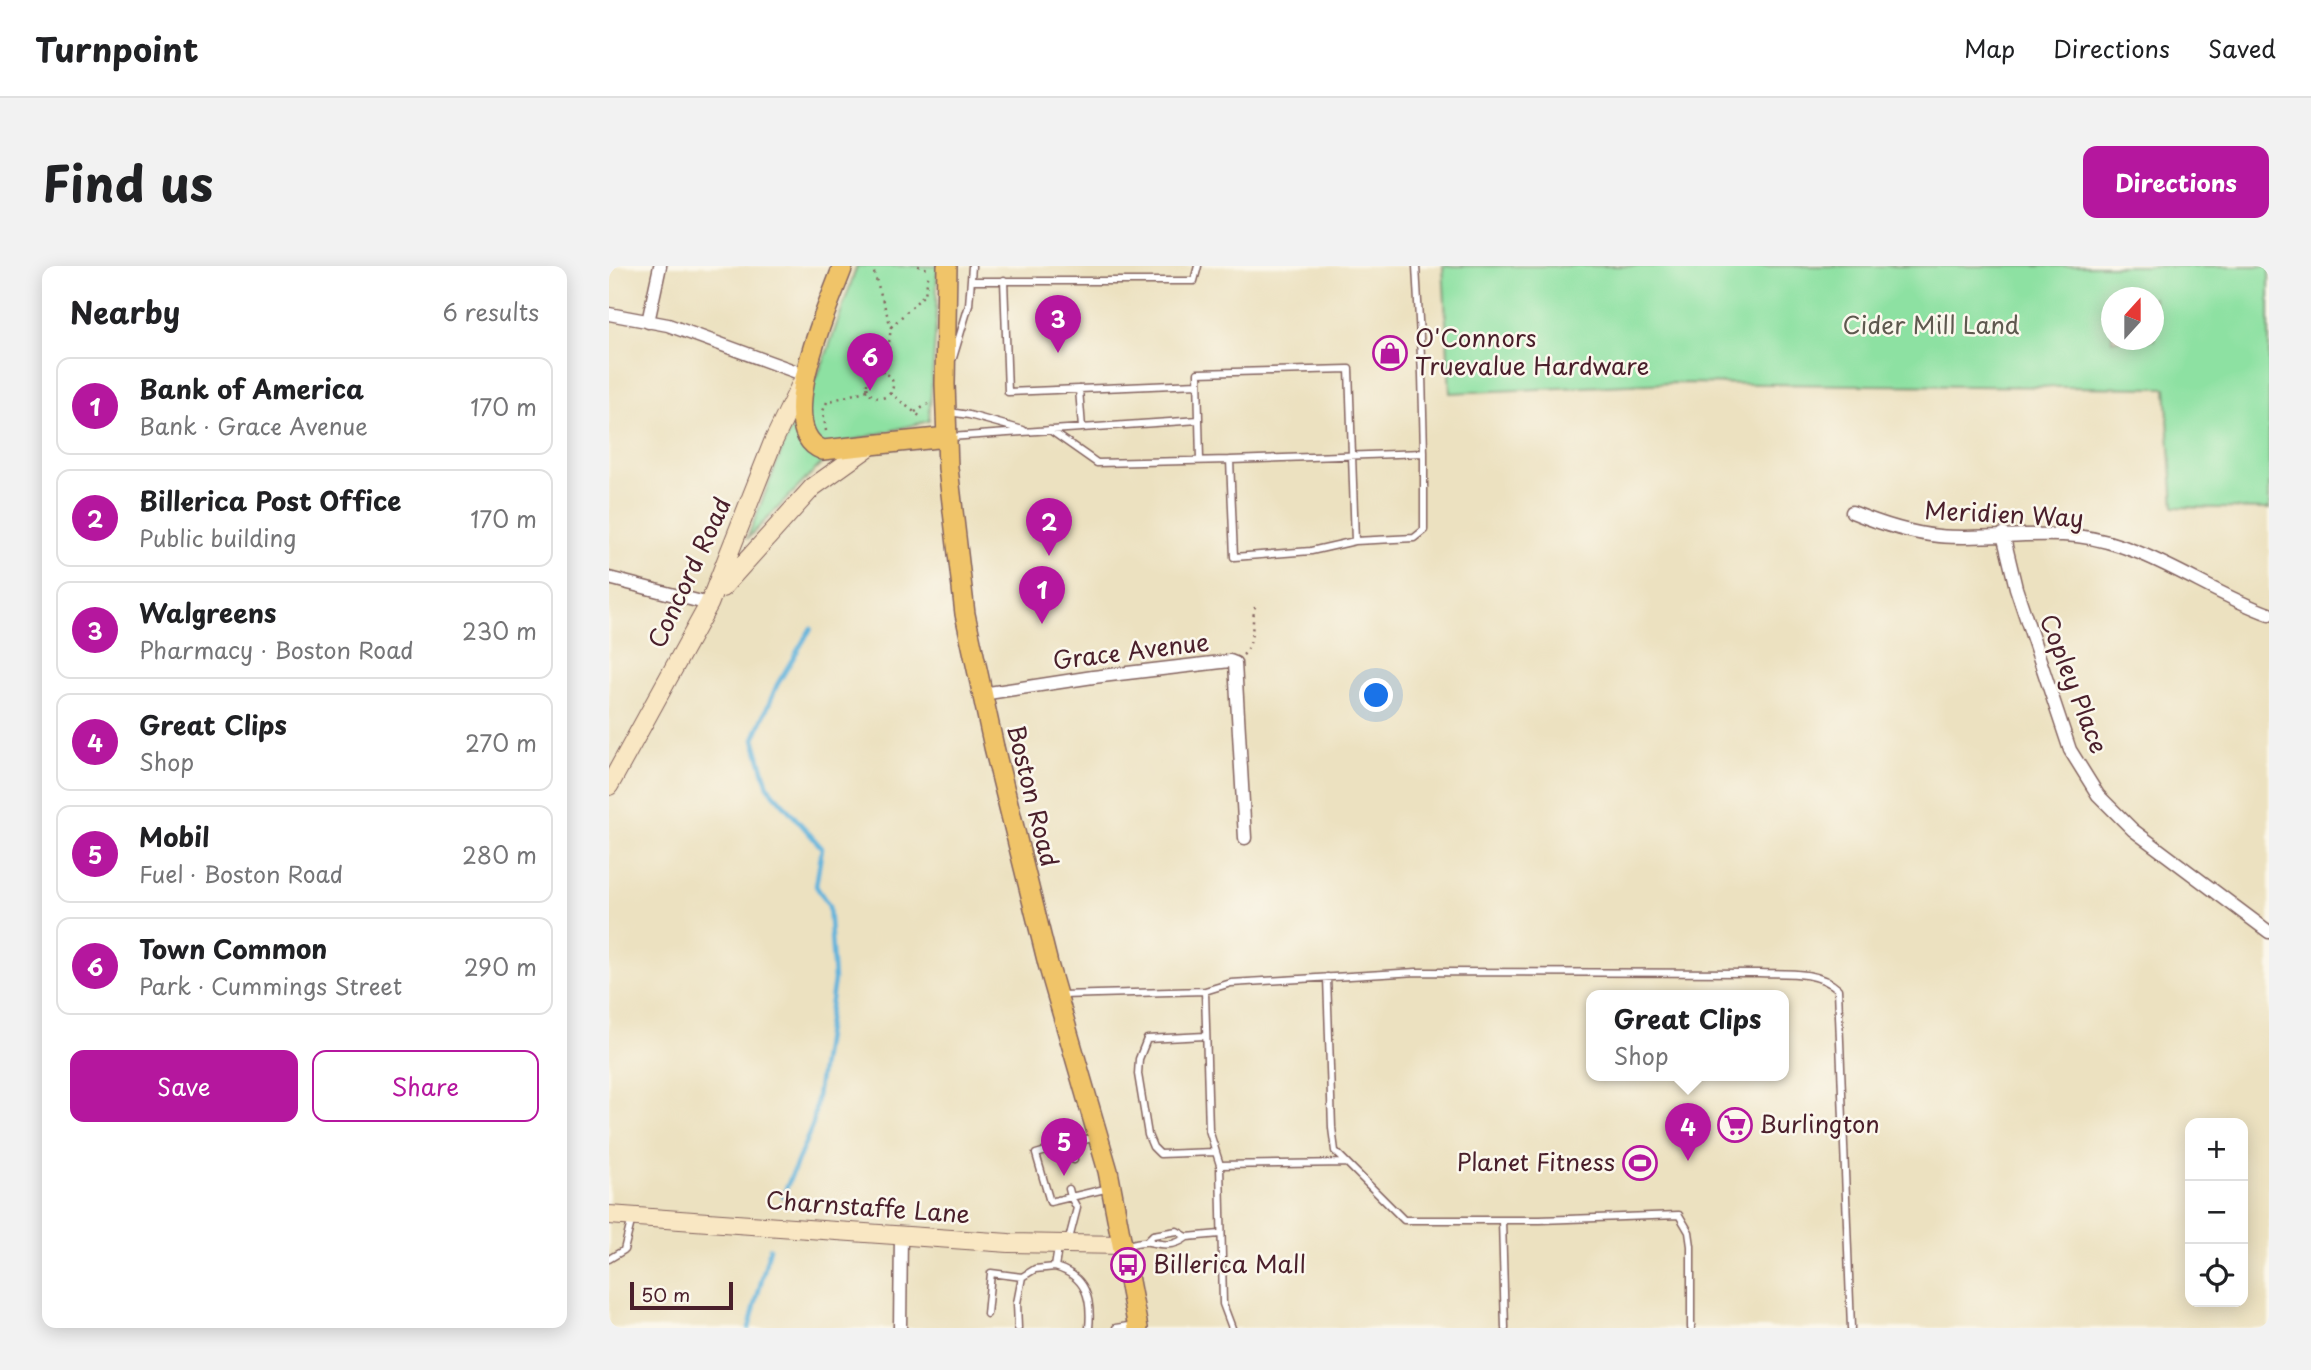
<!DOCTYPE html>
<meta charset="utf-8">
<style>
:root{--surface:#fff;--page:#f2f2f2;--text:#202124;--muted:#757577;--line:#e0e0e0;--accent:#b5179e}
body{margin:0;font-family:"Playpen Sans",sans-serif;background:var(--page);color:var(--text)}
.controls{position:absolute;right:21px;bottom:21px;display:grid;overflow:hidden;border-radius:14px;box-shadow:0 4px 18px #0003}
.controls button{width:63px;height:63px;display:grid;place-items:center;padding:0;border:0;border-bottom:2px solid var(--line);background:var(--surface);color:var(--text);font:35px sans-serif}
.compass{position:absolute;left:1492px;top:21px;width:63px;height:63px;border-radius:50%;background:var(--surface);box-shadow:0 4px 18px #0003;rotate:21deg}
.scale{position:absolute;left:21px;bottom:18px;width:103px;box-sizing:border-box;padding-left:7px;border:4px solid #4a1f2b;border-top:0;font-size:19px;line-height:24px;white-space:nowrap;color:#4a1f2b;-webkit-text-stroke:5px #fbf7ec;paint-order:stroke}
.you{position:absolute;left:768px;top:430px;width:24px;height:24px;margin:-18px;border:5px solid #fff;border-radius:50%;background:#1a73e8;box-shadow:0 0 0 10px #1a73e833}
.badge{display:grid;place-items:center;width:46px;height:46px;border-radius:50%;background:var(--accent);color:#fff;font-size:23px;font-weight:700}
.pin{position:absolute;translate:-50% -58px;filter:drop-shadow(0 2px 4px #0008)}
.pin::after{content:'';position:absolute;top:37px;width:24px;height:21px;background:inherit;clip-path:polygon(0 0,100% 0,50% 100%)}
.popup{position:absolute;left:977px;top:724px;width:203px;height:91px;box-sizing:border-box;display:grid;place-content:center;border-radius:14px;background:var(--surface);filter:drop-shadow(0 2px 5px #0005);font-size:23px;white-space:nowrap;color:var(--muted)}
.popup b{font-size:26px;color:var(--text)}
.popup::after{content:'';position:absolute;left:50%;top:100%;margin-left:-14px;border:14px solid transparent;border-top-color:var(--surface)}
.list{margin:0;padding:0;list-style:none}
h2{display:flex;justify-content:space-between;align-items:center;height:91px;margin:0;padding:0 28px;font-size:30px}
h2 small{font-size:23px;font-weight:400;color:var(--muted)}
.list li{display:grid;grid-template-columns:46px 1fr auto;gap:21px;align-items:center;box-sizing:border-box;height:98px;margin:0 14px 14px;padding:0 14px;border:2px solid var(--line);border-radius:14px}
.list b{display:block;font-size:26px;white-space:nowrap}
.list p{margin:0;font-size:23px;white-space:nowrap;color:var(--muted)}
.list em{font-size:23px;font-style:normal;color:var(--muted)}
.actions{display:flex;gap:14px;padding:21px 28px}
.actions a{flex:1;padding:16px 0;border:2px solid var(--accent);border-radius:14px;text-align:center;font-size:24px;color:var(--accent)}
.actions .main{background:var(--accent);color:#fff}
.icon{flex:none;width:38px;height:38px;fill:none;stroke:currentColor;stroke-width:2;stroke-linecap:round;stroke-linejoin:round}
.map{position:relative;flex:none;width:1660px;height:1062px;overflow:hidden;border-radius:14px}
header{display:flex;align-items:center;gap:42px;box-sizing:border-box;height:98px;padding:0 35px;background:var(--surface);border-bottom:2px solid var(--line)}
header strong{font-size:33px}
nav{display:flex;gap:38px;margin-inline-start:auto;font-size:24px}
.intro{display:flex;align-items:center;justify-content:space-between;box-sizing:border-box;height:168px;padding:0 42px}
h1{margin:0;font-size:49px}
.button{padding:18px 32px;border-radius:14px;background:var(--accent);color:#fff;font-size:24px;font-weight:700}
main{display:flex;gap:42px;padding:0 42px}
aside{flex:1;background:var(--surface);border-radius:14px;box-shadow:0 4px 18px #0003}
.map>svg:first-child{display:block}
</style>
<header>
<strong>Turnpoint</strong>
<nav><a>Map</a><a>Directions</a><a>Saved</a></nav>
</header>
<div class="intro"><h1>Find us</h1><a class="button">Directions</a></div>
<main>
<aside>
<h2>Nearby<small>6 results</small></h2>
<ul class="list">
<li><span class="badge">1</span><div><b>Bank of America</b><p>Bank · Grace Avenue</p></div><em>170 m</em></li>
<li><span class="badge">2</span><div><b>Billerica Post Office</b><p>Public building</p></div><em>170 m</em></li>
<li><span class="badge">3</span><div><b>Walgreens</b><p>Pharmacy · Boston Road</p></div><em>230 m</em></li>
<li><span class="badge">4</span><div><b>Great Clips</b><p>Shop</p></div><em>270 m</em></li>
<li><span class="badge">5</span><div><b>Mobil</b><p>Fuel · Boston Road</p></div><em>280 m</em></li>
<li><span class="badge">6</span><div><b>Town Common</b><p>Park · Cummings Street</p></div><em>290 m</em></li>
</ul>
<div class="actions"><a class="main">Save</a><a>Share</a></div>
</aside>
<div class="map">
<svg width="1660" height="1062" viewBox="0 0 1660 1062">
<rect width="100%" height="100%" fill="#fbf7ec"/>
<filter id="ink" filterUnits="userSpaceOnUse"><feTurbulence type="fractalNoise" baseFrequency=".0143" numOctaves="2"/><feDisplacementMap in="SourceGraphic" scale="14" xChannelSelector="R" yChannelSelector="G"/><feConvolveMatrix kernelMatrix="1 2 1 2 8 2 1 2 1" color-interpolation-filters="sRGB"/></filter>
<filter id="wash" filterUnits="userSpaceOnUse"><feTurbulence type="fractalNoise" baseFrequency=".00686" numOctaves="4" result="noise"/><feDisplacementMap in="SourceGraphic" scale="28" xChannelSelector="R" yChannelSelector="G"/><feGaussianBlur stdDeviation="1.57" result="paint"/><feColorMatrix in="noise" values="0 0 0 0 0 0 0 0 0 0 0 0 0 0 0 0 0 1.4 0 .05"/><feComposite in="paint" operator="in"/></filter>
<g filter="url(#wash)">
<rect width="100%" height="100%" fill="#ece1c0"/>
<!-- green -->
<path fill="#8de1a2" stroke="#6c8066" stroke-width="2" fill-rule="evenodd" d="M248,0H328L327,57L320,155L233,177L138,273L179,169L215,95Z
M834,0H1660V243L1565,241L1557,122L1063,117L841,127ZM1503,32H1545V74H1503Z"/>
<g fill="none" stroke-linecap="round" stroke-linejoin="round">
<!-- stream -->
<path stroke="#5fb2db" stroke-width="4.5" d="M174,930L204,858L225,714L220,640L207,620L213,582L159,521L145,473L168,419L202,362
M140,1062L161,982"/>
</g>
</g>
<g filter="url(#ink)">
<g fill="none" stroke-linecap="round" stroke-linejoin="round">
<!-- service casing -->
<g stroke="#83635f" stroke-width="9">
<path id="service" d="M395,14L399,126L589,118
M363,15H585L589,0
M344,92L360,39L363,0
M470,123L473,162
M340,146L360,149L414,164
M590,154L591,194
M341,171L590,154L589,107L740,103L746,275L702,285L625,291L621,194L488,197L441,164
M621,194L815,187L813,108L807,0
M746,275L805,272L815,264V187
M718,711L723,862L726,885L738,897
M596,725L600,864L611,899L614,1038L623,1062
M452,729L596,725L622,717L808,706L1150,707C1177,708 1208,704 1229,723L1242,1062
M596,770L538,773L530,793L529,808L539,869L544,881L551,888L606,886
M462,877L465,894
M449,881L453,896
M611,899L738,897L795,954H931L1070,949L1080,966L1082,980V1062
M460,923L462,931L500,922
M893,954L896,1062
M538,975L544,969L568,965L578,971L611,968
M459,977L468,942L462,931L441,936L427,888L486,871
M517,979C524,978 533,975 540,976C554,979 565,981 578,971
M0,993L15,984L23,952
M446,1001C477,1010 483,1032 480,1062
M378,1048L382,1007L413,1011
M409,1062L408,1037L413,1011L426,1003L446,1001L449,982
M507,1062L527,1059"/>
</g>
<!-- minor casing -->
<g stroke="#83635f" stroke-width="15">
<path id="minor" d="M0,48L59,59L196,109
M39,56L51,0
M1243,246C1272,258 1299,267 1330,270C1376,274 1422,265 1468,270C1538,278 1596,325 1660,348
M1394,268L1407,322L1461,484L1489,529L1524,564L1660,666
M0,312L100,338
M373,428L484,411L621,395L626,397L636,572
M291,1062L292,968"/>
</g>
<!-- secondary casing -->
<g stroke="#83635f" stroke-width="20">
<path id="secondary" d="M113,322L204,221L260,181
M0,520L100,338L164,176L193,116
M0,949L400,977L514,979"/>
</g>
<!-- primary casing -->
<g stroke="#83635f" stroke-width="22">
<path id="primary" d="M234,0C221,37 161,164 214,184L338,171
M338,0L336,118L339,202L356,348L385,481L439,698L499,905L529,1062"/>
</g>
<!-- path -->
<path stroke="#83635f" stroke-width="2.5" stroke-dasharray="2 5" stroke-linecap="butt" d="M263,0L282,61L279,85L274,88L276,93L274,107
M309,0L322,4
M282,61L316,28L320,6
M258 119a13 13 0 1 1 26 0a13 13 0 1 1-26 0Z
M281,127L313,152
M306,146L319,138
M217,165L214,145L218,136L259,124
M634,389C646,378 642,357 646,341"/>
<!-- service -->
<use href="#service" stroke="#fff" stroke-width="6"/>
<!-- minor -->
<use href="#minor" stroke="#fff" stroke-width="12"/>
<!-- secondary -->
<use href="#secondary" stroke="#f9e7c3" stroke-width="18"/>
<!-- primary -->
<use href="#primary" stroke="#f0c469" stroke-width="19"/>
</g>
</g>
<!-- icons -->
<defs>
<g id="shop-ring" transform="scale(1.75)"><circle r="9.5" fill="#fbf7ec" stroke="#b5179e" stroke-width="1.5"/><path d="M-5-2.5h2.3a2.7 3.5 0 0 1 5.4 0H5L5.5 6h-11ZM-1.5-2.5h3a1.5 2.3 0 0 0-3 0Z" fill="#b5179e"/></g>
<g id="supermarket-ring" transform="scale(1.75)"><circle r="9.5" fill="#fbf7ec" stroke="#b5179e" stroke-width="1.5"/><path d="M-6-5.5h2.5l.6 2H6L4.5 2H-2.5L-4.4-4H-6ZM-1.5 3.2a1.3 1.3 0 1 0 .1 0ZM3 3.2a1.3 1.3 0 1 0 .1 0Z" fill="#b5179e"/></g>
<g id="stadium-ring" transform="scale(1.75)"><circle r="9.5" fill="#fbf7ec" stroke="#b5179e" stroke-width="1.5"/><path d="M0-5a6.5 5 0 1 0 0 10a6.5 5 0 1 0 0-10ZM-3.5-1.8h7v3.6h-7Z" fill="#b5179e"/></g>
<g id="bus-ring" transform="scale(1.75)"><circle r="9.5" fill="#fbf7ec" stroke="#b5179e" stroke-width="1.5"/><path d="M-5-6H5V4H4V6H2V4H-2V6H-4V4H-5ZM-3.5-4V0h7V-4ZM-3.5 1.2v1.5H-2V1.2ZM2 1.2v1.5H3.5V1.2Z" fill="#b5179e"/></g>
</defs>
<g fill-rule="evenodd">
<use href="#shop-ring" x="781" y="87"/>
<use href="#supermarket-ring" x="1126" y="859"/>
<use href="#stadium-ring" x="1031" y="897"/>
<use href="#bus-ring" x="519" y="999"/>
</g>
<g text-anchor="middle" stroke-width="5" stroke-linejoin="round" paint-order="stroke">
<!-- park labels -->
<g font-size="24" fill="#5e594f" stroke="#fbf7ec">
<text x="1322" y="68">Cider Mill Land</text>
</g>
<!-- poi labels -->
<g font-size="24" fill="#4a1f2b" stroke="#fbf7ec" text-anchor="start">
<text x="806" y="81">O'Connors<tspan x="806" dy="28">Truevalue Hardware</tspan></text>
<text x="1150" y="867">Burlington</text>
<text x="1006" y="905" text-anchor="end">Planet Fitness</text>
<text x="544" y="1007">Billerica Mall</text>
</g>
<!-- street labels -->
<g font-size="24" fill="#4a1f2b" stroke="#fbf7ec">
<text transform="translate(1395 249) rotate(3)" y="8">Meridien Way</text>
<text transform="translate(81 307) rotate(-65)" y="8">Concord Road</text>
<text transform="translate(522 386) rotate(-7)" y="8">Grace Avenue</text>
<text transform="translate(1464 418) rotate(69)" y="8">Copley Place</text>
<text transform="translate(423 530) rotate(76)" y="8">Boston Road</text>
<text transform="translate(259 942) rotate(4)" y="8">Charnstaffe Lane</text>
</g>
</g>
</svg>
<div class="controls">
<button>+</button>
<button>−</button>
<button><svg class="icon" aria-label="locate" viewBox="0 0 24 24"><circle cx="12" cy="12" r="6"/><path d="M12 2v4M12 18v4M2 12h4M18 12h4"/></svg></button>
</div>
<svg class="compass" viewBox="-18 -18 36 36"><path d="M0-13l5 13h-10z" fill="#e53935"/><path d="M0 13l5-13h-10z" fill="#757577"/></svg>
<div class="scale">50 m</div>
<div class="you"></div>
<div class="pin badge" style="left:433px;top:358px">1</div>
<div class="pin badge" style="left:440px;top:290px">2</div>
<div class="pin badge" style="left:449px;top:87px">3</div>
<div class="pin badge" style="left:1079px;top:895px">4</div>
<div class="popup"><b>Great Clips</b>Shop</div>
<div class="pin badge" style="left:455px;top:910px">5</div>
<div class="pin badge" style="left:261px;top:125px">6</div>
</div>
</main>
